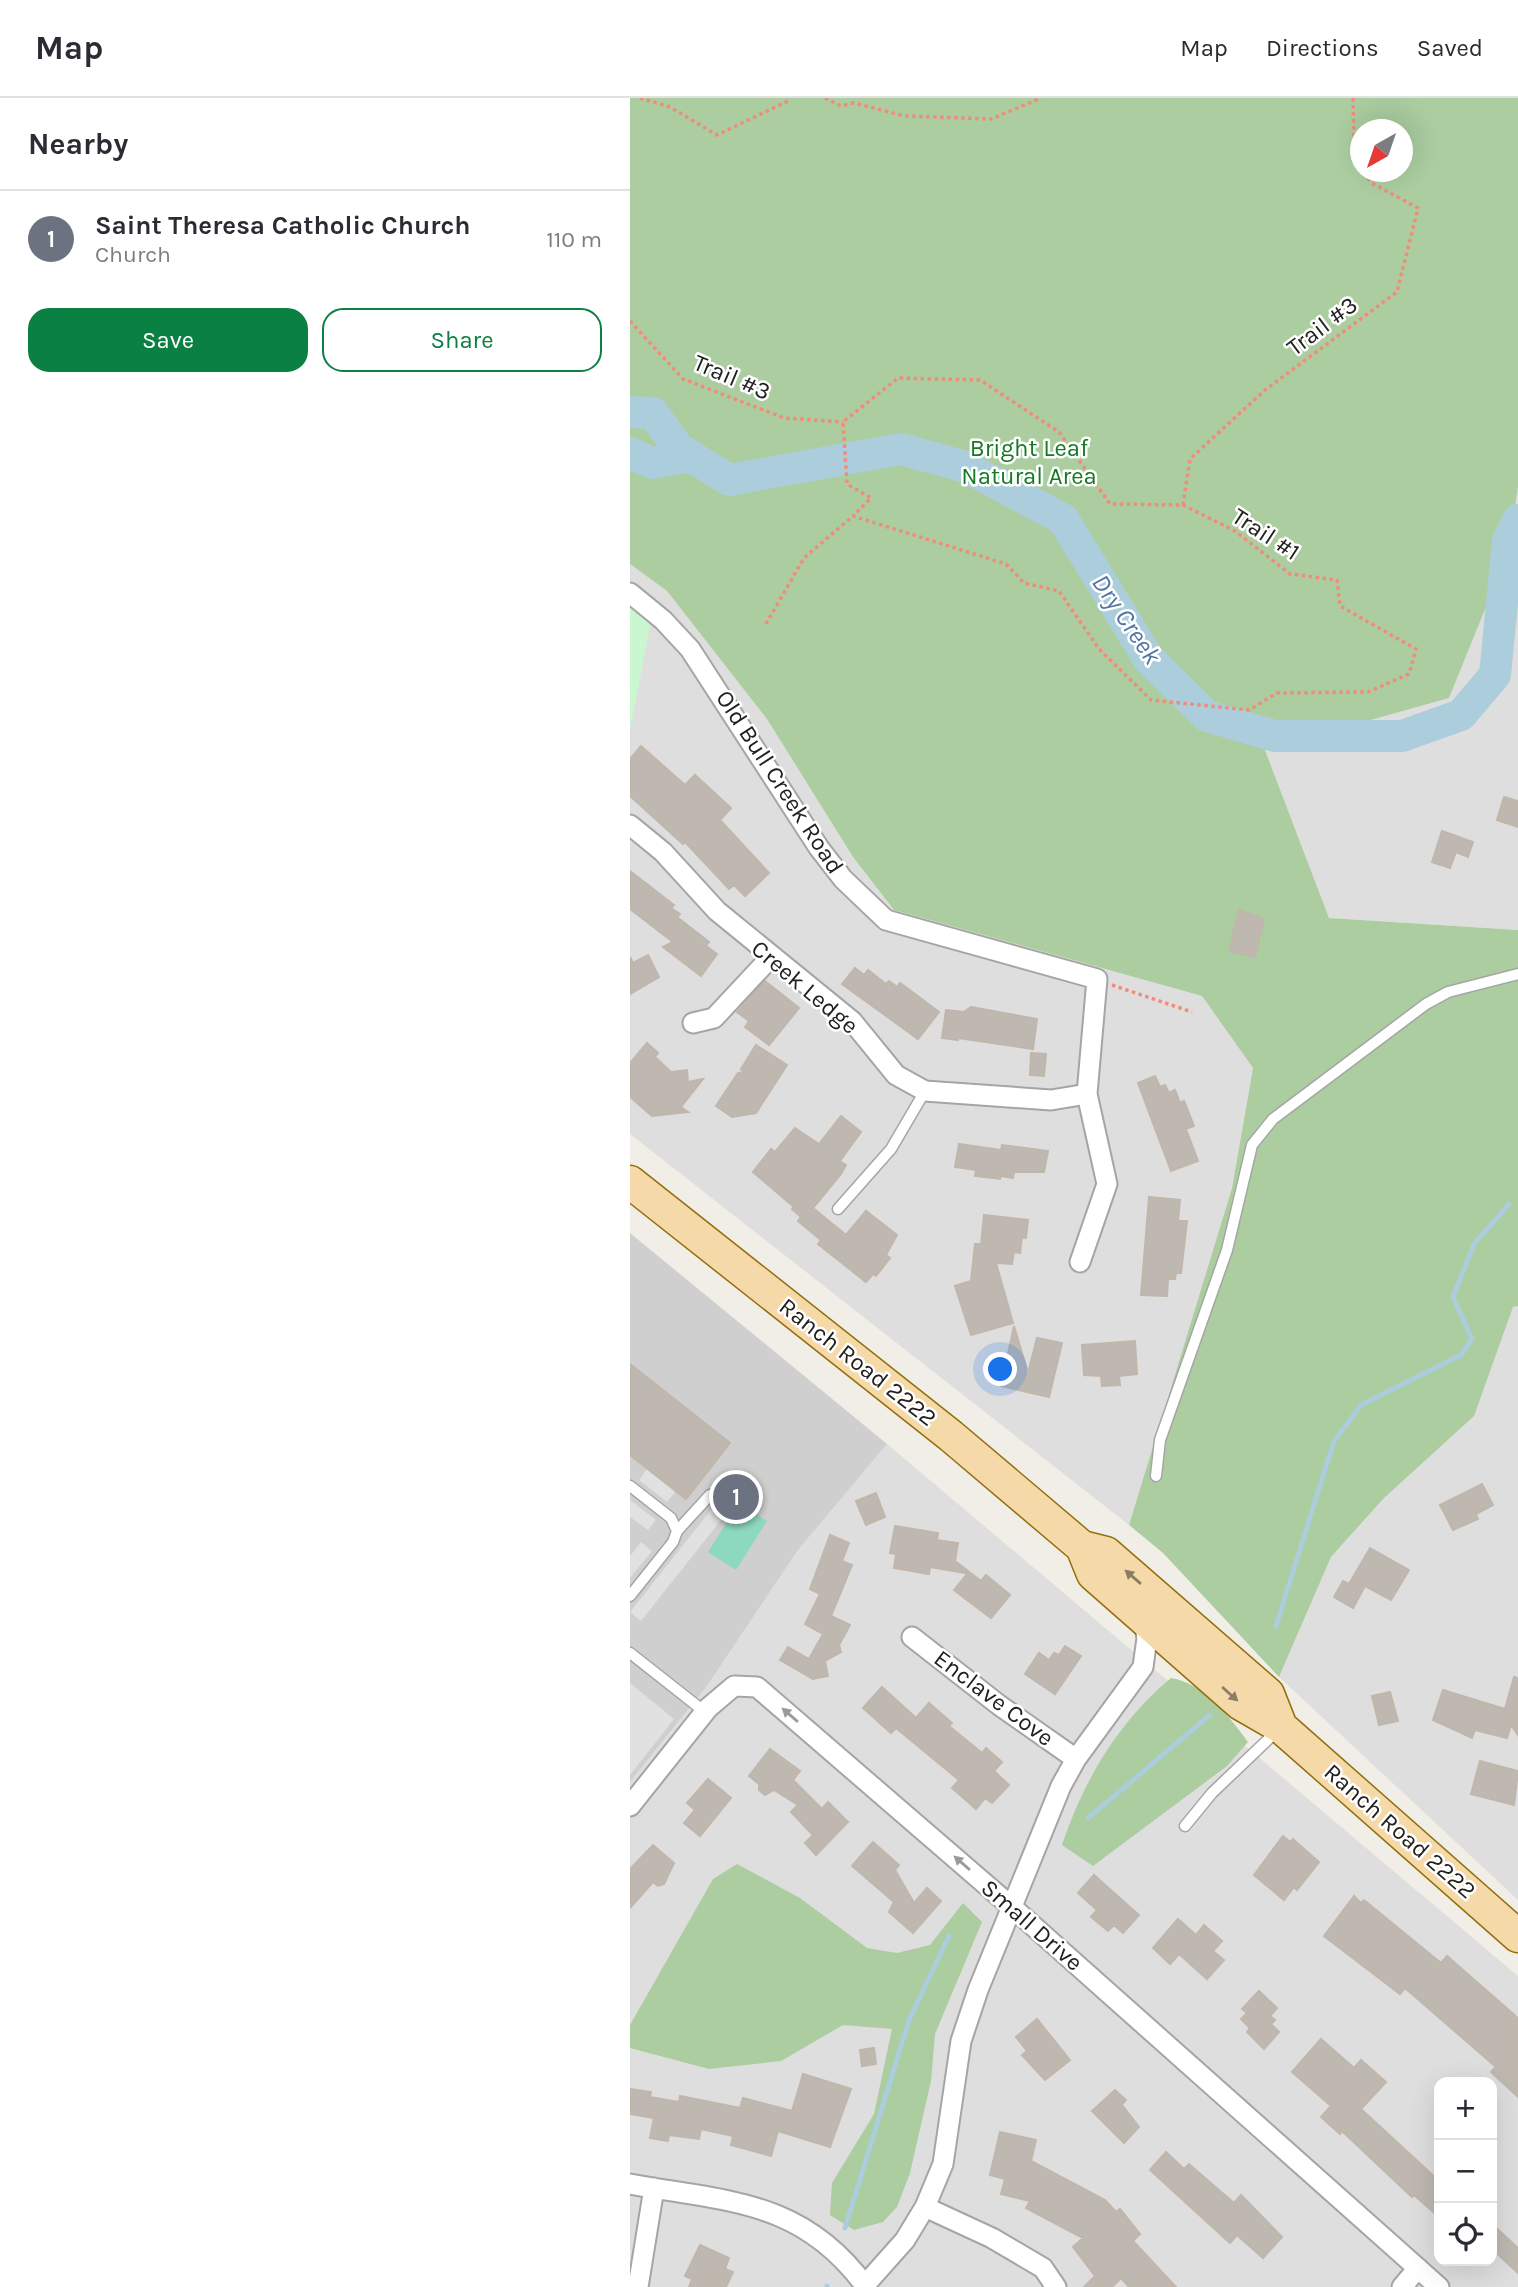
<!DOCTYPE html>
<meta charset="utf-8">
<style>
:root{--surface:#fff;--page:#f7f7f7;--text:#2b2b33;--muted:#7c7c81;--line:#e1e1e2;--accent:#0b8043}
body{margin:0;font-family:Karla,sans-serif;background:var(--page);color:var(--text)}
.controls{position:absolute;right:21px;bottom:21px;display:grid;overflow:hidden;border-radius:14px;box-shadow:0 7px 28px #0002}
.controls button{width:63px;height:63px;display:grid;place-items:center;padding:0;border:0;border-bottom:2px solid var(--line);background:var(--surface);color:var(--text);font:35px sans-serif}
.compass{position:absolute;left:720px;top:21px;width:63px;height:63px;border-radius:50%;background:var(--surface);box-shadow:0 7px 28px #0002;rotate:220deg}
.you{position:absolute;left:371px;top:1272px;width:24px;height:24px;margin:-18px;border:5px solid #fff;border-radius:50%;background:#1a73e8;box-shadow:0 0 0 10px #1a73e833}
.badge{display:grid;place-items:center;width:46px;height:46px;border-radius:50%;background:var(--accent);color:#fff;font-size:23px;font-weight:700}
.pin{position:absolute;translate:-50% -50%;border:4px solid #fff;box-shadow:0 2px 7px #0006}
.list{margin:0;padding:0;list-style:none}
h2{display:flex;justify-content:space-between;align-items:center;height:91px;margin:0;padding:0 28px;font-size:30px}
h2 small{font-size:23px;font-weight:400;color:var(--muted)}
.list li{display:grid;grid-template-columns:46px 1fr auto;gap:21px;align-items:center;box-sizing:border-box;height:98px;padding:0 28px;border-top:2px solid var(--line)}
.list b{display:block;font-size:26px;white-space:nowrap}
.list p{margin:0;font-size:23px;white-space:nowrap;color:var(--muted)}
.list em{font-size:23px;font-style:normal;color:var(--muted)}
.actions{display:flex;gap:14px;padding:21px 28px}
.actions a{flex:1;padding:16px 0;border:2px solid var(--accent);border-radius:21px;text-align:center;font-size:24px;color:var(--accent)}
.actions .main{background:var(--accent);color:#fff}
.icon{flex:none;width:38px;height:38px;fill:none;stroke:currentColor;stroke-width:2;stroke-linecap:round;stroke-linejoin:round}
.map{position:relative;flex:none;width:888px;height:2189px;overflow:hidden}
header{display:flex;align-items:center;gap:42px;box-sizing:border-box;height:98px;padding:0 35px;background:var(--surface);border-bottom:2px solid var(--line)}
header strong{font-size:33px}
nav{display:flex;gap:38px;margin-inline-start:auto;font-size:24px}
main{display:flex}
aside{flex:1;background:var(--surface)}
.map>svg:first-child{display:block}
</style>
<header>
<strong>Map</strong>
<nav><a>Map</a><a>Directions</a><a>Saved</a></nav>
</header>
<main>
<aside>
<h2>Nearby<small></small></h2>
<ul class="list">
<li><span class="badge" style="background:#6b7280">1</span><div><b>Saint Theresa Catholic Church</b><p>Church</p></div><em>110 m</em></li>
</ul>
<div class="actions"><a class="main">Save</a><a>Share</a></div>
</aside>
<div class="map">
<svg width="888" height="2189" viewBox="0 0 888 2189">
<rect width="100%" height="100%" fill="#f1eee8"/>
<!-- residential -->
<path fill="#dfdede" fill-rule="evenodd" d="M888,389V832L699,820L635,652L819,600L878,455Z
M0,466L37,493L137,621L223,759L264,812L572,898L623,970L602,1090L499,1427L0,1036Z
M888,1208V1802L649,1579L701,1459L754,1400L883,1209Z
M257,1346L888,1878V2189H0V1684L77,1588L168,1452ZM809,1984H862V2163H809Z"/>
<!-- religious -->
<path fill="#cfcfcf" d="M0,1135L257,1346L168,1452L77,1588L0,1684Z"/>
<!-- forest -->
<path fill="#abcda0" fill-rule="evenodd" d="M0,0H888V389L878,455L819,600L635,652L699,820L888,832V1208L883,1209L844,1318L754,1400L701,1459L649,1579L533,1455L499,1427L602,1090L623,970L572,898L264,812L223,759L137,621L37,493L0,466ZM730,32H772V74H730Z
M541,1580C573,1585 600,1619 618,1644L597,1668L463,1768L432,1747C453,1683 489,1623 541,1580Z
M107,1766L170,1800L237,1850L267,1855L300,1847L333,1805L352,1824L305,1936L301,1983L280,2075L267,2109L253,2124L224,2132L200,2117L202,2085L244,2016L262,1931L213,1927L151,1963L79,1971L0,1950V1927L83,1781Z"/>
<!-- park -->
<path fill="#caf6d0" d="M0,507L21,524L0,631Z"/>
<!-- pitch -->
<path fill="#8dd9c0" d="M109,1405L137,1423L106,1472L78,1454Z"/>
<!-- parking -->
<path fill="#e1e1e1" d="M17,1371L46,1393L37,1404L9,1382Z
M0,1402L26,1422L18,1432L0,1419Z
M88,1403L99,1412L11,1523L0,1514Z
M11,1444L22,1453L0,1480V1458Z
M0,1585L44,1621L0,1677Z"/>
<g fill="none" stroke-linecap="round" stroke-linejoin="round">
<!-- stream -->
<path stroke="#accddb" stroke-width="5" d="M646,1528L704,1343L731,1307L831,1257L842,1241L823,1199L844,1146L879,1106
M458,1720L580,1617
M215,2130L279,1922L319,1838
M197,2189V2188"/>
<!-- river -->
<path stroke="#accddb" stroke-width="32" d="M0,314L23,315L48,350L99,382L271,351L336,369L433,421L518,560L577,618L645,638H772L831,617L865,577L878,443L888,422
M0,355L22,365L62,358"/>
</g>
<!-- building -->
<path fill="#beb8b1" stroke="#c1b6ac" stroke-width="2" d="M11,648L55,687L65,677L101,710L90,722L139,775L115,798L104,787L99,791L55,744L53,746L0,698V661Z
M874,699L888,703V729L867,722Z
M812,733L843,744L838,759L826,754L820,770L802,764Z
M0,773L44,807L41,810L50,816L47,819L79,844L76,848L87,856L71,878L33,849L43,844L0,811Z
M609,812L634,821L625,859L599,853Z
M18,857L29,879L0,896V859L3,865Z
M225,870L234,877L238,872L256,886L259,883L267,889L270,885L309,914L288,941L212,886Z
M135,883L169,910L139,947L115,929L119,923L107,914Z
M341,909L407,921L403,951L328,940V942L312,940L316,912L334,914Z
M17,945L28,955L25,959L41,974L57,972L58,984L73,981L51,1009L58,1014L22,1018L0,999V965Z
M126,947L157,967L126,1015L102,1019L86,1008L108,975L114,974L111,971Z
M401,955L416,956L414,978L400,977Z
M525,978L530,989L535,987L539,995L545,992L550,1005L554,1003L564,1028L556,1031L568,1063L541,1073L508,985Z
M211,1018L231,1034L210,1063L216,1067L211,1076L183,1110L216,1137L236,1113L267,1137L256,1157L260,1160L246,1178L243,1176L236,1184L188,1146L191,1142L168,1123L171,1119L162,1111L164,1109L123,1074L141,1051L145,1054L165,1030L189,1046Z
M329,1046L371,1052L372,1047L418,1053L414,1074H384L383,1080L371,1078L370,1081L345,1078L346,1072L325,1069Z
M519,1099L550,1102L548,1123H557L551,1175H546L545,1181H538L537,1198L511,1197Z
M354,1117L398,1122L396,1140L392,1139L390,1155L384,1154L382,1166L366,1165L383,1225L341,1237L325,1188L341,1183L345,1146H351Z
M384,1228L398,1275L407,1240L432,1245L419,1299L371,1288Z
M505,1243L507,1276L489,1278L490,1287L472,1288L471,1278L454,1277L452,1247Z
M0,1266L100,1345L56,1401L0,1357Z
M852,1386L863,1407L846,1416L848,1421L823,1432L810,1407Z
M246,1395L255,1419L236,1427L226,1403Z
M265,1428L308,1435L307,1442L328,1445L325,1463L351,1483L356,1477L380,1497L361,1520L324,1492L337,1476H341L300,1469L299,1476L264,1470L266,1456L260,1455Z
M200,1437L219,1445L212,1463L222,1467L201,1518L220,1527L209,1547L211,1554L195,1563L198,1578L183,1581L150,1562L158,1549L179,1561L193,1536L175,1526L190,1496L180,1491Z
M740,1450L779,1472L761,1502L735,1488L723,1510L704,1499L713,1483L719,1486Z
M435,1548L451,1558L425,1596L395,1576L409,1555L419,1562L424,1555L429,1557Z
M884,1579L888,1580V1637L881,1627L877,1640L845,1632L842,1640L803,1622L813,1592L875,1611Z
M252,1589L286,1620L299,1605L322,1625L319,1628L352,1655L356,1650L372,1664L364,1673L379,1687L362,1705L355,1700L346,1711L322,1690L329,1682L266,1630L261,1635L233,1610Z
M760,1594L768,1623L749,1627L742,1598Z
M140,1651L170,1673L163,1682L192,1711L198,1704L218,1724L186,1757L175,1745L183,1737L161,1714L168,1707L144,1692L135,1697L129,1692V1686L119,1678Z
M850,1663L888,1673L884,1707L841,1696Z
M78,1681L101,1700L70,1738L54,1725L65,1712L57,1705Z
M653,1738L660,1744L663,1741L689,1764L667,1792L664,1789L654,1802L624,1777Z
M243,1744L269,1767L265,1772L284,1805L297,1790L311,1803L283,1835L259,1814L264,1804L222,1768Z
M23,1747L44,1765L34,1786L28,1788L23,1784L0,1810V1771Z
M464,1777L509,1817L493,1835L484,1827L478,1833L461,1819L467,1812L448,1795Z
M724,1798L731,1805L734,1802L811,1865L817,1858L888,1920V1999L861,1974L866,1969L775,1890L770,1896L694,1838Z
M548,1821L566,1837L574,1827L592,1843L583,1853L594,1862L577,1881L549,1856L540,1866L523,1850Z
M629,1893L647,1910L640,1918L645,1922L641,1926L649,1934L634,1951L617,1934L620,1930L611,1921L617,1915L612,1911Z
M407,1921L440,1962L415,1982L392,1957L397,1953L386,1939Z
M691,1941L724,1970L731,1962L756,1984L731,2011L809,2083V2119L784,2097L782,2099L712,2033L710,2036L691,2019L701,2008L662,1974Z
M244,1950L246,1966L232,1968L230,1952Z
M173,1976L221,1991L200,2049L148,2033L141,2058L101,2047L103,2038L71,2031L69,2041L39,2037L38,2043L20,2040L24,2020L0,2016V1991L21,1994L20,1999L49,2004L50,1998L110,2010L113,2000L162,2013Z
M485,1992L496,2002L492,2007L509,2029L494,2045L462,2013Z
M370,2034L406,2042L401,2063L475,2102L486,2114L490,2111L510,2136L503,2143L546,2189H499L491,2180L482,2189H454L465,2178L443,2149L453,2140L396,2110L400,2103L371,2096L375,2081L360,2077Z
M536,2054L554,2071L559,2066L604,2105L611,2097L652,2139L633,2160L607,2137L600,2145L520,2072Z
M862,2126L888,2150V2175L862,2151Z
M70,2147L99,2160L95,2171L103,2174L96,2189H59L62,2181L55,2178Z"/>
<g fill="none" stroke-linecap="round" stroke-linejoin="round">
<!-- service casing -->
<g stroke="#a5a5a5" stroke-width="13">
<path id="service" d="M208,1111L261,1051L295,993
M526,1378L530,1342L597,1152L622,1047L643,1021L796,906L818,894L888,876
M0,1388L41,1420L47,1433L43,1444L0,1498
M47,1433L80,1397
M0,1555L75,1614
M555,1728L582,1695L648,1632"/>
</g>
<!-- minor casing -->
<g stroke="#a5a5a5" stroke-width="23">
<path id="minor" d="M0,495L33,522L60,551L189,750L213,781L256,822L467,881L457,996L477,1086L450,1164
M0,727L33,754L87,813L222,923L266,977L295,993L421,1002L457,996
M63,925L84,920L140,860
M282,1539L369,1607L446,1661
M0,1708L78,1610L104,1588L127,1589L383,1810L809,2189
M0,2086C97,2104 172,2101 236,2189
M295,2109L362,2140L413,2170L426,2189
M235,2187L275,2142L295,2109L313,2066L331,1943L348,1892L431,1688L446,1661L513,1569L517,1540L513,1518
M8,2189L24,2090
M772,2189L788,2170"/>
</g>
<!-- primary casing -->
<g stroke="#926e0b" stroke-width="35">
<path id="primary" d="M0,1084L321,1338L452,1449L476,1455L638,1596L651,1629
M452,1449L463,1476L611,1606L651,1629L888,1838"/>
</g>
<!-- path -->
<path stroke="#f08d7a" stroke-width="3.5" stroke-dasharray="3.5 3.5" stroke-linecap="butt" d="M10,0L40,9L87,37L158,3L157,0
M195,0L211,8L224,5L275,18L361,21L411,0
M723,0L724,49L730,64
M0,223L53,281L154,320L213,324
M553,407L560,361L635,292L767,194L788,110L740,84L735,74
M136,526L174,460L223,418L376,466L394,485L429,493L469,551L521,602L619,612L647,595L738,594L779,576L786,551L710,508L707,482L660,476L605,433L553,407L480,406L429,334L350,282L268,280L213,324L217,386L241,400L223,418
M482,887L562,914"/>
<!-- service -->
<use href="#service" stroke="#fff" stroke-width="10"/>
<!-- minor -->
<use href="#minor" stroke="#fff" stroke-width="19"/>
<!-- primary -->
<use href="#primary" stroke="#f5d9a8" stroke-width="32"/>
</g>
<!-- one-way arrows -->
<defs><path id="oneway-solid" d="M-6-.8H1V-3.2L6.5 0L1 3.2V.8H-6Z" transform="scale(1.75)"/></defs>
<g fill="#8b7d64">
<use href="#oneway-solid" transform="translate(503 1479) rotate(-139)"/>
<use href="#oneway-solid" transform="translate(600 1596) rotate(42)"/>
</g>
<g fill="#9b9b9b">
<use href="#oneway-solid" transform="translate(160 1617) rotate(-139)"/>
<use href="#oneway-solid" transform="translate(332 1765) rotate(-139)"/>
</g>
<g text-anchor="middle" stroke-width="5" stroke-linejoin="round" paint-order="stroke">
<!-- street labels -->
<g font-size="24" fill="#212121" stroke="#fff">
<text transform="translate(692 228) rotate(-37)" y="8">Trail #3</text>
<text transform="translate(102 279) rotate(23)" y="8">Trail #3</text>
<text transform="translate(636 436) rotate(33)" y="8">Trail #1</text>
<text transform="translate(150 684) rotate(57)" y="8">Old Bull Creek Road</text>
<text transform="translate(175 889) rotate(40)" y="8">Creek Ledge</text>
<text transform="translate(228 1264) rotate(38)" y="8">Ranch Road 2222</text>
<text transform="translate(364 1600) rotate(37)" y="8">Enclave Cove</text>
<text transform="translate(770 1733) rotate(41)" y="8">Ranch Road 2222</text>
<text transform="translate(402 1827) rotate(41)" y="8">Small Drive</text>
</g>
<!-- park labels -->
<g font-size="24" fill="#147a23" stroke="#fff">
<text x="399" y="358">Bright Leaf<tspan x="399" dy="28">Natural Area</tspan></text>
</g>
<!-- water labels -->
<g font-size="26" font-style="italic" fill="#5075a3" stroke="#fff">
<text transform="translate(497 521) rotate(56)" y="9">Dry Creek</text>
</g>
</g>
</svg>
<div class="controls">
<button>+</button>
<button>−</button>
<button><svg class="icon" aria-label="locate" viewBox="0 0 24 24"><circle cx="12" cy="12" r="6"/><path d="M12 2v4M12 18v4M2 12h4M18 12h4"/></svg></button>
</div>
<svg class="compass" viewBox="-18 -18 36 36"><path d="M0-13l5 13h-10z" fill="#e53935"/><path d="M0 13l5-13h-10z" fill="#7c7c81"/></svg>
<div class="you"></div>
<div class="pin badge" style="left:106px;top:1399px;background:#6b7280">1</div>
</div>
</main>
